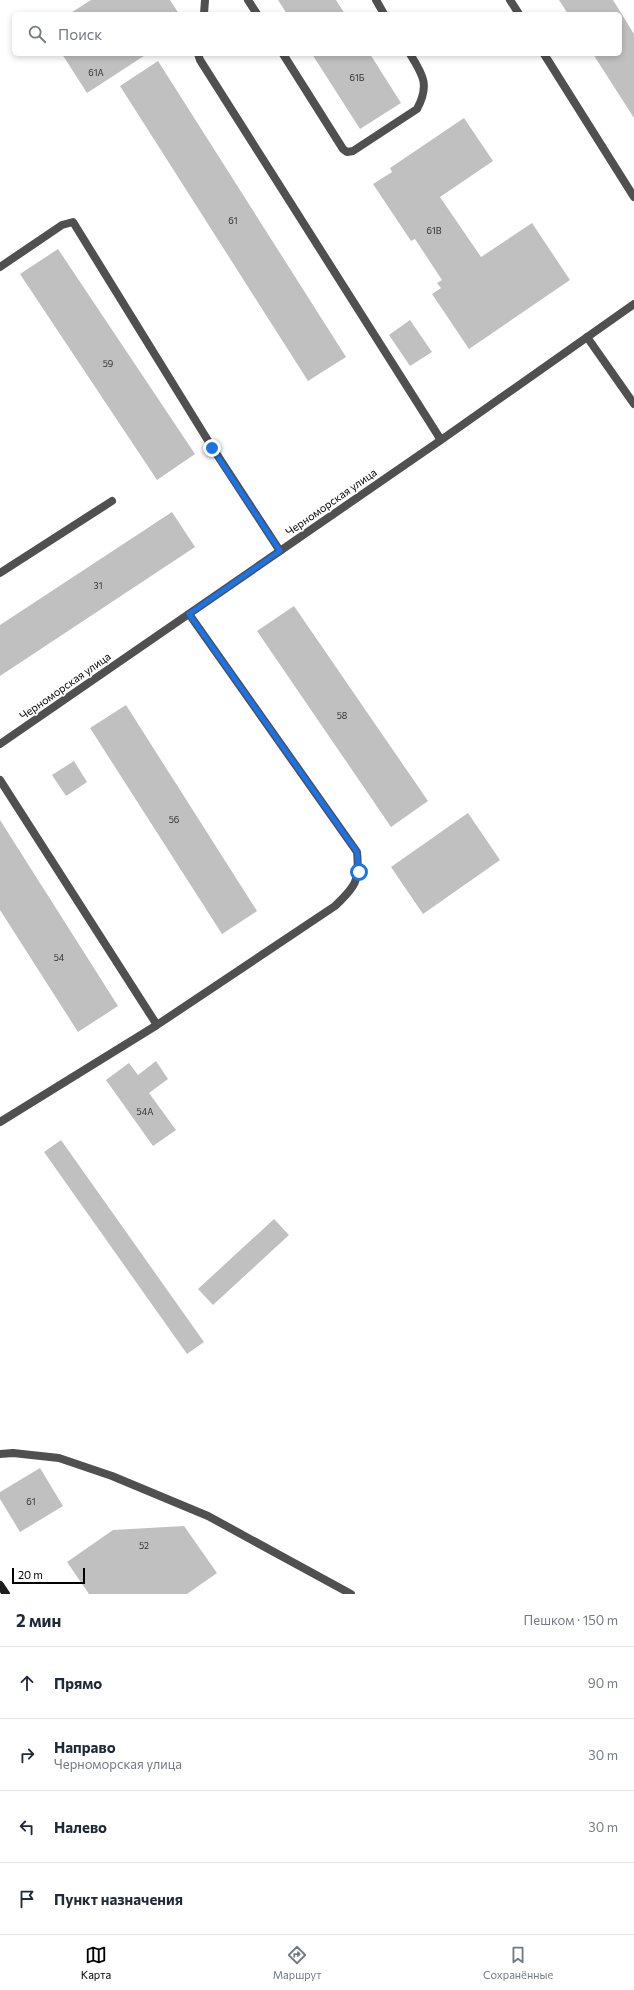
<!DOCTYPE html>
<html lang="ru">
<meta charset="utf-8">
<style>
:root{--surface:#fff;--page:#f6f6f7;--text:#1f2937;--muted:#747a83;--line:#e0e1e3;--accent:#000}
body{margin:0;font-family:Commissioner,sans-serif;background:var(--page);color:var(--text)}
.scale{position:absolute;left:12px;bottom:10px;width:73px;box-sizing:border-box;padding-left:4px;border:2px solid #000;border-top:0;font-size:11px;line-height:14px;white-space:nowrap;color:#000;-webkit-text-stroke:3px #fff;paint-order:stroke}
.stop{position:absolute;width:12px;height:12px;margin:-9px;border:3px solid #1a73e8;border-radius:50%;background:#fff}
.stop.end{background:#1a73e8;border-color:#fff;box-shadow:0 1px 4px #0008}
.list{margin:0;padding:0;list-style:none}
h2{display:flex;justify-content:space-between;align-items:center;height:52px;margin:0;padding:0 16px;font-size:17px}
h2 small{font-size:13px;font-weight:400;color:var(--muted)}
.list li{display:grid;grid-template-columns:26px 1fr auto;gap:12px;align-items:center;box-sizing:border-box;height:72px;padding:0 16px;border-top:1px solid var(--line)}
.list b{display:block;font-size:15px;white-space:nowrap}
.list p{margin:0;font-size:13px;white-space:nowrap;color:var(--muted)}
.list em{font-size:13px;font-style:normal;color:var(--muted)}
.icon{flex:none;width:22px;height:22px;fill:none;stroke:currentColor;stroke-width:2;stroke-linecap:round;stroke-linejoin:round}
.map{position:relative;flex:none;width:634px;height:1594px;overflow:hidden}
.search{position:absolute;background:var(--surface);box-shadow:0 2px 6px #0003;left:12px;right:12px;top:12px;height:44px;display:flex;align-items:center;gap:10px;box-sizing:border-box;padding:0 14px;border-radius:6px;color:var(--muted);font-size:15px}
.sheet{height:340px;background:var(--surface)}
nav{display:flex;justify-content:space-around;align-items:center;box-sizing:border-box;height:56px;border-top:1px solid var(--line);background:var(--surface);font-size:11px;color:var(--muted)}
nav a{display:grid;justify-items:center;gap:2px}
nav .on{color:var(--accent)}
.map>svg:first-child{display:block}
</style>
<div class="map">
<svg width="634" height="1594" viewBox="0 0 634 1594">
<rect width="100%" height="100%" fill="#fff"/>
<!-- building -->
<path fill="#c0c0c0" d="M91,0H170L179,14H69Z
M278,0H336L345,14H287Z
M559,0H613L634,34V118L593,54H620V14H568Z
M62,54H147L87,93Z
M312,54H370L401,103L360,129Z
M158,61L346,357L308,381L120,86Z
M464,118L493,161L440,197L481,257L532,223L570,280L469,349L432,294L441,288L437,283L442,280L415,239L411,241L373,184L392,172L390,168Z
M58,249L195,454L157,480L20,274Z
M410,320L432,352L410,366L389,335Z
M172,512L195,547L0,676V625Z
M294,606L428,801L391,827L257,631Z
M126,705L257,911L222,934L90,728Z
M74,761L87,782L66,796L52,775Z
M468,813L500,860L423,914L391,867Z
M0,820L118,1006L78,1032L0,910Z
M156,1061L168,1079L149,1093L176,1130L153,1146L106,1080L129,1063L138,1075Z
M61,1140L204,1342L187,1354L44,1152Z
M274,1219L289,1235L213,1305L198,1289Z
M40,1468L63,1506L20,1532L0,1499V1492Z
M184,1526L217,1573L187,1594H89L67,1562L113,1530Z"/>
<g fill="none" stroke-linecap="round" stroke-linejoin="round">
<!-- lane -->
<path stroke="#505050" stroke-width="8" d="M0,267L62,225L73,222L212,447L280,551
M587,337L634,404
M0,1454L13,1453L59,1458L112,1476L208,1516L351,1594"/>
<!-- street -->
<path stroke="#505050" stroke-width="8" d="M248,0L257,14
M376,0L384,14
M510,0L519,14
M204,14L205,0
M198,54L200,60L441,440
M283,54L343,149L347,152L353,151L417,109C430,85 423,75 410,54
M544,54L634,197
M0,573L112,501
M0,744L441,440L634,304
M0,780L157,1025
M0,1122L157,1025L335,906C355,887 360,881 357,852L189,614"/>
<!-- secondary -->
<path stroke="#1d1d1d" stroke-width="8" d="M0,1585L6,1594"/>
</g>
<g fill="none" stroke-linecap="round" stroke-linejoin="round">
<!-- route -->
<path stroke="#1a73e8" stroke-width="5" d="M212,448L280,551L189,614L357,852L359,872"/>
</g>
<g text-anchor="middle" stroke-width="3.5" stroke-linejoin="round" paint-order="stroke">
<!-- number labels -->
<g font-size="9" fill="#303030">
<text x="96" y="76">61А</text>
<text x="357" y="81">61Б</text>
<text x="233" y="224">61</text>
<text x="434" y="234">61В</text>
<text x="108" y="367">59</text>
<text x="98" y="589">31</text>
<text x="342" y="719">58</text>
<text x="174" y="823">56</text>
<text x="59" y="961">54</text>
<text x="145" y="1115">54А</text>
<text x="31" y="1505">61</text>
<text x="144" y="1549">52</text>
</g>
<!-- street labels -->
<g font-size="11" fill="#000" stroke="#fff">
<text transform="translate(331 502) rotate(-35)" y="4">Черноморская улица</text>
<text transform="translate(65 686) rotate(-35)" y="4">Черноморская улица</text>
</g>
</g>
</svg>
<div class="scale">20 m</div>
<div class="stop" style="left:359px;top:872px"></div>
<div class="stop end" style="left:212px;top:448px"></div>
<div class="search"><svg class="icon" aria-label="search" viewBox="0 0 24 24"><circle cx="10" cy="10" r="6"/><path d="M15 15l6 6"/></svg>Поиск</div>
</div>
<section class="sheet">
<h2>2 мин<small>Пешком · 150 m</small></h2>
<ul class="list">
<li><svg class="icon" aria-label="ahead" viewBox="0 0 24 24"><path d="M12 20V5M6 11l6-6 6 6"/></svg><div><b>Прямо</b></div><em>90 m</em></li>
<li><svg class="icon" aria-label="right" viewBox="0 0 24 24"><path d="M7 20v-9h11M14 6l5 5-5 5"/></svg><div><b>Направо</b><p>Черноморская улица</p></div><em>30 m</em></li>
<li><svg class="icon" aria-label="left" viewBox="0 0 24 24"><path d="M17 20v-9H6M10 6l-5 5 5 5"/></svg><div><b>Налево</b></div><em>30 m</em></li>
<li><svg class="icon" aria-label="arrive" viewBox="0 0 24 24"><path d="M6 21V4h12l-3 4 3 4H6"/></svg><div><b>Пункт назначения</b></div></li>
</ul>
</section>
<nav>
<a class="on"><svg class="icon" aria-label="map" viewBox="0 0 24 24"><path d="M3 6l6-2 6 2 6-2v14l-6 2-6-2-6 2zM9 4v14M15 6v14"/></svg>Карта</a>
<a><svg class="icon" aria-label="directions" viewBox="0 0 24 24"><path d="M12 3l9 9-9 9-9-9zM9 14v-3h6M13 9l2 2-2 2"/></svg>Маршрут</a>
<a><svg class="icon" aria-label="saved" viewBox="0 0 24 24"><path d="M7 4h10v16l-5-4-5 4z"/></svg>Сохранённые</a>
</nav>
